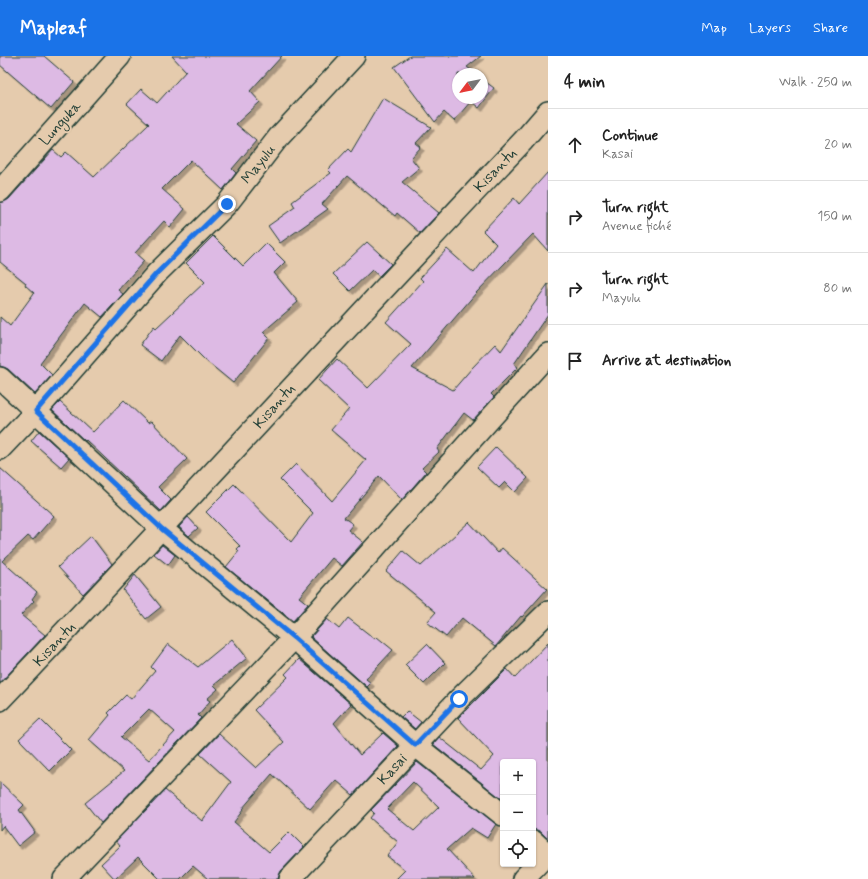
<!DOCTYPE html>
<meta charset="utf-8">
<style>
:root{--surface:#fff;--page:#f2f2f2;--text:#222;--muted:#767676;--line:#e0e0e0;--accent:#1a73e8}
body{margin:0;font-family:Mynerve,sans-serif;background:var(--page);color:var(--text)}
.controls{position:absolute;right:12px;bottom:12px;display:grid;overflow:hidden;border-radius:4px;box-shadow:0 1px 3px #0004}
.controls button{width:36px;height:36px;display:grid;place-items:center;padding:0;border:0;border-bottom:1px solid var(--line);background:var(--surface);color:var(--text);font:20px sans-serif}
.compass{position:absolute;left:452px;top:12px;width:36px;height:36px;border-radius:50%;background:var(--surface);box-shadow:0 1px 3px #0004;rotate:238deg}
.stop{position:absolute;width:12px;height:12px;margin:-9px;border:3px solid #1a73e8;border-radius:50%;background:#fff}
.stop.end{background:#1a73e8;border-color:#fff;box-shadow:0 1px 4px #0008}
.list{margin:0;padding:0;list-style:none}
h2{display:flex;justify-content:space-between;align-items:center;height:52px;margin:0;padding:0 16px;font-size:17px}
h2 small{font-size:13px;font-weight:400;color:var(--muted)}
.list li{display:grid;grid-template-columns:26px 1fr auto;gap:12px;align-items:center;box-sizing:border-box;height:72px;padding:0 16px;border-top:1px solid var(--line)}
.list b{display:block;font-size:15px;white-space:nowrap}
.list p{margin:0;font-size:13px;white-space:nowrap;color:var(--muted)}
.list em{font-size:13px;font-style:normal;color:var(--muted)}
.icon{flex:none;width:22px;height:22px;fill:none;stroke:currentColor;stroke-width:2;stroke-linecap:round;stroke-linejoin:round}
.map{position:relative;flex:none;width:548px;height:823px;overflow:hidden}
header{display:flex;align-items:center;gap:24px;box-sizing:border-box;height:56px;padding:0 20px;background:var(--accent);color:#fff}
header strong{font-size:19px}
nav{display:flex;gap:22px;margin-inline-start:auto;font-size:14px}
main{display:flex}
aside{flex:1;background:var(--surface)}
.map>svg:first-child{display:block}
</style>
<header>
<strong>Mapleaf</strong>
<nav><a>Map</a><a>Layers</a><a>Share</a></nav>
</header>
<main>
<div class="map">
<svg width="548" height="823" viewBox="0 0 548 823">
<defs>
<filter id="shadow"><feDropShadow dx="3.5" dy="3.5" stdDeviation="0" flood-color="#0004"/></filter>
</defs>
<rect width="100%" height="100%" fill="#e5cbad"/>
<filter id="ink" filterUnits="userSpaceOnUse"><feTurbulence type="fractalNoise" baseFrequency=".025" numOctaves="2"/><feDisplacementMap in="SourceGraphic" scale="8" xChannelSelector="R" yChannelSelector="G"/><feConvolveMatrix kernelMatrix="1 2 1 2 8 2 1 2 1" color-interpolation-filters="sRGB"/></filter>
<g filter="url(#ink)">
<!-- building -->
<path fill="#ddbae4" stroke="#1f3d34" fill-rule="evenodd" filter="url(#shadow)" d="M0,0H44L74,26L51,53L0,9Z
M172,0H282L250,35L260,46L236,68L256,85L232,113L236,117L223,134L191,104L162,133L185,153L170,171L164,165L135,197L144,205L118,234L123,238L102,261L85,247L40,307L52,319L35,338L8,313L0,310V261L10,270L34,237L25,229L26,227L0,206V147L9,143L53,94L61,101L66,96L94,121L149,68L127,48L141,33L157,47L186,15Z
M410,0H481L467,11L476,18H458V42H482V23L494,32L479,52L471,45L454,65L444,56L435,66L394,11Z
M383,42L431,71L416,87L421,91L411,102L419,112L402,126L439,157L420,177L397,157L395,160L347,120L322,148L328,153L280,187L268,170L295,151L292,146L331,117L328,114L348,93L351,96Z
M548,116V195L533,178L476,237L412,312L453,334L472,312L495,288L501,295L548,228V258L514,308L518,311L491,338L494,341L473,364L464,357L437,393L439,396L422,412L426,416L402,444L379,420L344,462L353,468L348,474L363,486L342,510L332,502L299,541L308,548L293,565L226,511L239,495L237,493L240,490L206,456L234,428L291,486L313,457L280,424L296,408L332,445L366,404L331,374L349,353L318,324L337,303L368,332L411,288L386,266L423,225L420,222L447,193L474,217L496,188L483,175L514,142L519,148Z
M213,180L243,210L266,187L285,206L274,217L298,246L263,276L269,282L233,327L204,303L180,279L161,305L140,289L154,270L156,272L205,226L186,207Z
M367,186L391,208L379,220L372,214L350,235L333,218Z
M124,344L148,367L151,365L187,403L158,431L171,444L161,455L86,384L85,385L52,354L60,346L93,376Z
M39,375L69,402L61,411L31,385Z
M496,391L528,422L515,436L505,426L499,432L477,411Z
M0,412L54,460L33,484L28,480L2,505L37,536L32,543L34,545L21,559L45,579L0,627Z
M188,461L198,472L189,480L179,471Z
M469,466L498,497L502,492L547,533L522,561L521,560L496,590L462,562L446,581L427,566L436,556L386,515L403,495L421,510Z
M91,480L112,508L83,538L58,511Z
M162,489L175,499L168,509L154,498Z
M135,519L161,551L146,563L123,534Z
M348,562L375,583L377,581L393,594L366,623L371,627L367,631L311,581L327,563L339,573Z
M232,583L247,602L214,629L218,633L207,643L210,645L198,659L201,662L101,767L85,747L124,715L89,684L110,659L108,657L126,639L131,643L155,615L151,611L168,588L198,611ZM149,653L175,676L149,704L121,681Z
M548,587V783L541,776L533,773V706H503V744L433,688L439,681L481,714L494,700L458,662L507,613L515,622Z
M427,588L445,607L424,628L405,609Z
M299,603L351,648L334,667L360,699L383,677L398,690L353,739L336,724L310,753L272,718L242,753L243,754L234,766L269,796L289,776L304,791L281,815L278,823H208L193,810L180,823H160L138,801L115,823L101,808L120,790L116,785L165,734L202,765L231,726L200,698L219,678L256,712L284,686L254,654L288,621L285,618Z
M407,655L421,666L415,673L401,661Z
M40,663L71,694L50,715L19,683Z
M417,706L496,768L487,782L471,772L447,793L475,823H396L405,814L387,800L398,786L370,762L374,757L371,754ZM413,726L439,751L414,775L387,753Z
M0,726L24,749L19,754L35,776L18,790L3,770L0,774Z"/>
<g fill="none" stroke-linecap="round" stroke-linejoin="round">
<!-- minor casing -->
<g stroke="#1f3d34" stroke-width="24">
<path id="minor" d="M0,135L120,0
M0,322L162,473L294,582L415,689L503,759
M0,393L36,355L157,217L227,148L278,82L354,0
M0,644C176,459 347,270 523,85L548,56
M533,785L548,799
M64,823L294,582L548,298
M290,823L459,643L548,556
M523,823L548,797"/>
</g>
<!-- minor -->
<use href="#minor" stroke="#e5cbad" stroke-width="21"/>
</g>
</g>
<g fill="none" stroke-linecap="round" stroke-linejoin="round" filter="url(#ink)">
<!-- route -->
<path stroke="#1a73e8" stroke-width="5" d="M227,148L157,217L36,355L162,473L294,582L415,689L459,643"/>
</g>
<g text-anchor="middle" stroke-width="4" stroke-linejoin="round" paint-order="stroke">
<!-- street labels -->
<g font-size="15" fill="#1f3d34" stroke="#e5cbad">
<text transform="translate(60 67) rotate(-48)" y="5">Lunguka</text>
<text transform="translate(258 108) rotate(-52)" y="5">Mayulu</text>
<text transform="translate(495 114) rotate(-46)" y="5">Kisantu</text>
<text transform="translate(274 350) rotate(-48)" y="5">Kisantu</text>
<text transform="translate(54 588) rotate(-47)" y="5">Kisantu</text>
<text transform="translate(392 713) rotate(-47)" y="5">Kasai</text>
</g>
</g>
</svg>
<div class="controls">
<button>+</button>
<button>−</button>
<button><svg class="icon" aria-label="locate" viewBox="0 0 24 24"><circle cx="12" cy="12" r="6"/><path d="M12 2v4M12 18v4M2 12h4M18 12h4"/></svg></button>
</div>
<svg class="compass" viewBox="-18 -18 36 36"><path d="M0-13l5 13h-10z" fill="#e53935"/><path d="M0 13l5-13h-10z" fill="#767676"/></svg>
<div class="stop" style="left:459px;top:643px"></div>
<div class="stop end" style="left:227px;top:148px"></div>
</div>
<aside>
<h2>4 min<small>Walk · 250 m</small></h2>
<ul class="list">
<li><svg class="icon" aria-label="ahead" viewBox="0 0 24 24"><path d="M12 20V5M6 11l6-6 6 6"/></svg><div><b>Continue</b><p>Kasai</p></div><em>20 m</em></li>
<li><svg class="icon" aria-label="right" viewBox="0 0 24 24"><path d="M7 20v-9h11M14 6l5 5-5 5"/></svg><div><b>Turn right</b><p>Avenue fiché</p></div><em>150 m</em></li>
<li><svg class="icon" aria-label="right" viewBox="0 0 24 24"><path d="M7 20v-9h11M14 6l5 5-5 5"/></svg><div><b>Turn right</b><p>Mayulu</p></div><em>80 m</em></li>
<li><svg class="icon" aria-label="arrive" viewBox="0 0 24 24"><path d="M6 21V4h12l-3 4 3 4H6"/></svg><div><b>Arrive at destination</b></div></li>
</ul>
</aside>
</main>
